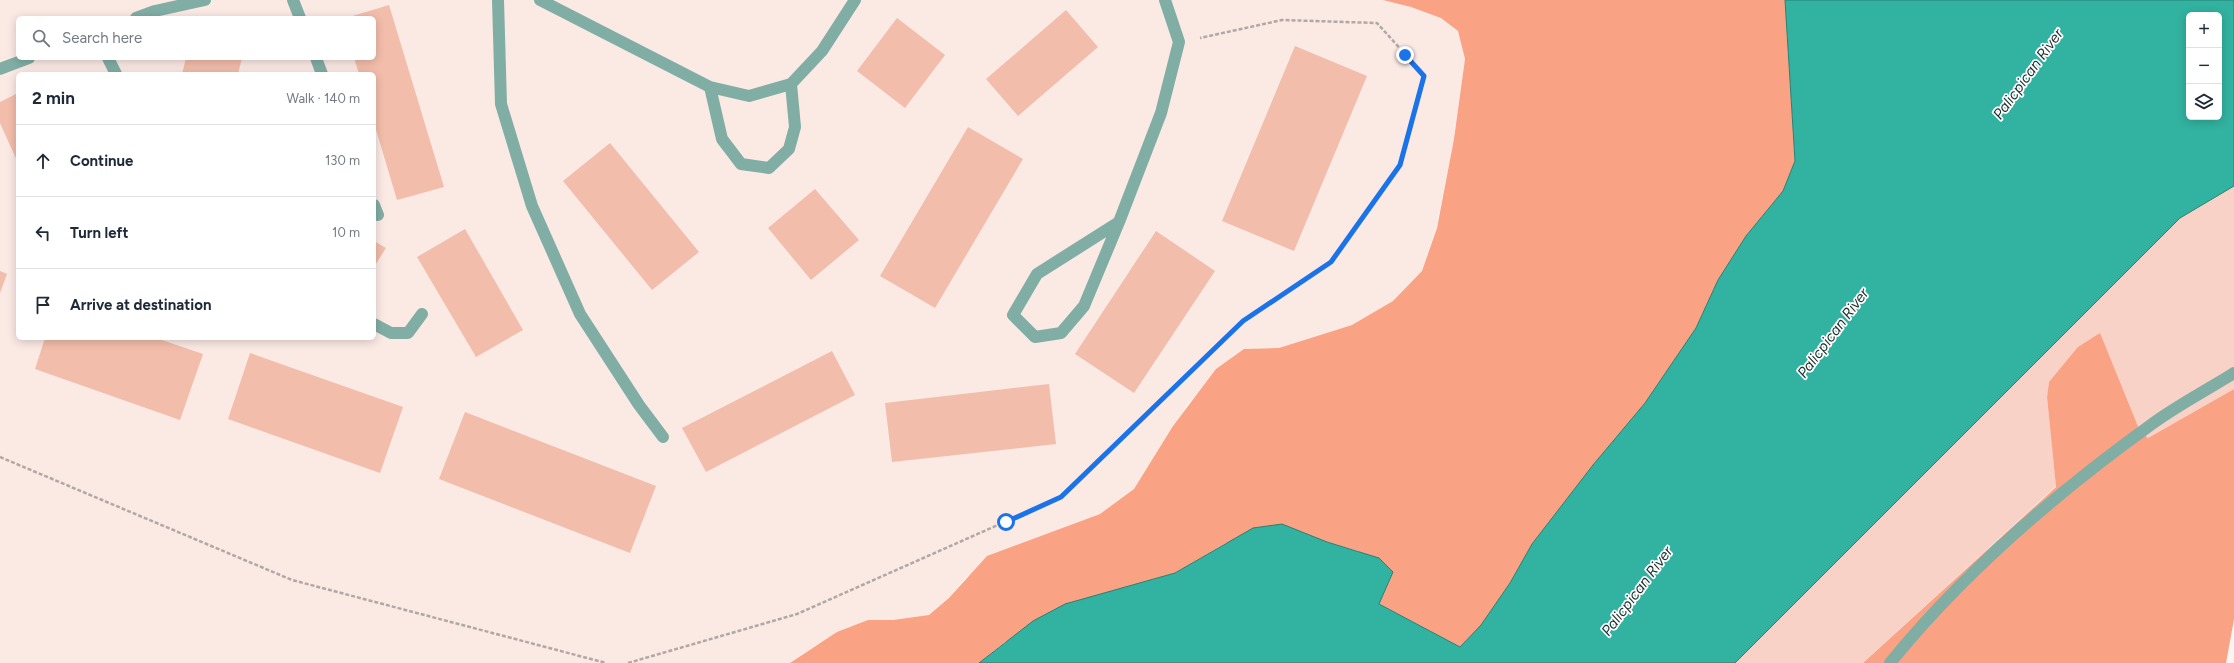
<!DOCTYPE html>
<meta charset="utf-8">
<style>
:root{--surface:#fff;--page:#f6f6f7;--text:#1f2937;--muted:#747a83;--line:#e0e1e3}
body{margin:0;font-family:Figtree,sans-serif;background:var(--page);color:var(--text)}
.controls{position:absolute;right:12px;top:12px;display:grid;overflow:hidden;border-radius:6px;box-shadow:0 2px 10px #0003}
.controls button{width:36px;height:36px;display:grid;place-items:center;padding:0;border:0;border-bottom:1px solid var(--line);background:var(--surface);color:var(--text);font:20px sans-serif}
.stop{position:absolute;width:12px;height:12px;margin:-9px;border:3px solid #1a73e8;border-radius:50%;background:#fff}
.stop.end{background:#1a73e8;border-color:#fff;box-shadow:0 1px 4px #0008}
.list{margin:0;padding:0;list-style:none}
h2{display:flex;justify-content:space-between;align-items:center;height:52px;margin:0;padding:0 16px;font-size:17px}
h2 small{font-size:13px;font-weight:400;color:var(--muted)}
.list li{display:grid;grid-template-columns:26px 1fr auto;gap:12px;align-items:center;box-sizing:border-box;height:72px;padding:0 16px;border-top:1px solid var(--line)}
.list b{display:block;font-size:15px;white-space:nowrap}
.list em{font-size:13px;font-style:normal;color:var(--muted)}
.icon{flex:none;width:22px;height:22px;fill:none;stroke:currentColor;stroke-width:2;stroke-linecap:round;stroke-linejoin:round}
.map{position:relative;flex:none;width:2234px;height:663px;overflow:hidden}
.search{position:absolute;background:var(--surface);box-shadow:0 2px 10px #0003;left:16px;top:16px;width:360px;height:44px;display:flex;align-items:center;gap:10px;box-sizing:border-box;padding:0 14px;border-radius:6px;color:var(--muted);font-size:15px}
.panel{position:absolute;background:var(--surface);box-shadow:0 2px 10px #0003;left:16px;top:72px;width:360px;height:268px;border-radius:6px}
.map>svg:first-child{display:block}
</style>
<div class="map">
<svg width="2234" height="663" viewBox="0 0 2234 663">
<rect width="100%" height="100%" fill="#fcf4f2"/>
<!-- built -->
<path fill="#fbe9e4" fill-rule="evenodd" d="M0,0H1383L1411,7L1441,18L1458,31L1465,59L1454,139L1436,228L1422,271L1393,301L1352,325L1279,348L1244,349L1188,403L1134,489L1100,514L1070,525L966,577L949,598L929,615L893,620H868L808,650L790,663H0ZM18,18H374V58H18ZM18,74H374V338H18Z"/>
<!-- green -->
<path fill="#f8d2c6" d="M2234,186V389L2148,438L2139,430L2100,334L2049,382L2047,397L2056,486L1863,663H1735L2180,218Z"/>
<!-- forest -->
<path fill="#f9a284" d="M1383,0H1785L1795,161L1783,191L1746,236L1718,280L1696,328L1645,403L1593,465L1532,544L1510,583L1481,625L1460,647L1379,604L1393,572L1358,551L1327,542L1226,543L1175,573L1105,593L1005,642L979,663H790L837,632L868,620H893L929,615L949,598L987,556L1100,514L1134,489L1173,426L1216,369L1244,349L1279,348L1352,325L1393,301L1422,271L1437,228L1454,139L1465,59L1458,31L1441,18L1411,7Z
M2100,333L2139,429L2148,438L2234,389V619L2226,663H1863L2056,487L2047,397L2049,382L2078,347Z"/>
<!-- water -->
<path fill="#32b2a0" stroke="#298072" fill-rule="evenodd" d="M1785,0H2234V186L2180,218L1735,663H979L1033,621L1065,604L1175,573L1253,528L1282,524L1327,542L1379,558L1393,572L1379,604L1460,647L1481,625L1510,583L1532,544L1593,465L1645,403L1696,328L1718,280L1746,236L1783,191L1795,161ZM2189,15H2219V117H2189Z"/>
<!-- building -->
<path fill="#f3bdab" d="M389,5L444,187L397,200L374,123V74H359L354,58H374V18H346Z
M1066,10L1098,47L1018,116L986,79Z
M897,18L945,55L905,108L857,71Z
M1295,46L1367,76L1294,251L1222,221Z
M186,58H242L238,74H182Z
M18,93V163L0,123V102Z
M968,127L1023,159L935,308L880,276Z
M610,143L699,252L652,290L563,181Z
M815,189L859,240L811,280L768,228Z
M465,229L523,330L476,357L417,257Z
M1156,231L1215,271L1134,393L1075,354Z
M374,241L386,248L374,267Z
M0,271L7,274L0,293Z
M45,338H156L203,354L180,420L35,369Z
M832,351L855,395L706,472L682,428Z
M250,353L403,407L380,473L228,419Z
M1049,384L1056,444L892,462L885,403Z
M465,412L656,486L630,553L439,479Z"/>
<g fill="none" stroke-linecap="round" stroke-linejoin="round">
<!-- path -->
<path stroke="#b1a8a6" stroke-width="2.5" stroke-dasharray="4 2" stroke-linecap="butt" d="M0,457L292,580L606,663
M628,663L797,614L1061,497L1243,321L1331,262L1401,165L1424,75L1377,23L1282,20L1200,38"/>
<!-- lane -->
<path stroke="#80aea5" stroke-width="12" d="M293,0L300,18
M498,0L501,104L532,206L580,314L639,405L663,437
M540,0L710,87L749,96L791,84L822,51L855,0
M136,18L155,11L205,0
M108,58L116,74
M316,58L322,74
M0,69L29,58
M710,87L722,139L741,164L769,168L789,149L795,127L791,84
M374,205L378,215
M1119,222L1084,306L1061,333L1035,337L1013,315L1037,274L1119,222L1161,113L1179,42L1165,0
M374,324L391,333H408L422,314
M1890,663C1965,571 2056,493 2152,424C2178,405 2207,390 2234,373"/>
</g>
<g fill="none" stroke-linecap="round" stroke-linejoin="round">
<!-- route -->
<path stroke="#1a73e8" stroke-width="5" d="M1006,522L1061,497L1243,321L1331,262L1400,165L1424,76L1405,55"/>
</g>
<g text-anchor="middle" stroke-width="3.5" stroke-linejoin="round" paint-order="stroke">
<!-- water labels -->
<g font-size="15" font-style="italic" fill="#1c312d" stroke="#fff">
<text transform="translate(2028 74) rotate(-54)" y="5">Palicpican River</text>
<text transform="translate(1833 333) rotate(-53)" y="5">Palicpican River</text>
<text transform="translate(1637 591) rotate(-53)" y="5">Palicpican River</text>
</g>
</g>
</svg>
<div class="controls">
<button>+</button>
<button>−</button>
<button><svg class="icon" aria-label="layers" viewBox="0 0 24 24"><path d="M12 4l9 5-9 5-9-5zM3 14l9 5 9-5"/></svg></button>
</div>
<div class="stop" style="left:1006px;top:522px"></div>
<div class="stop end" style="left:1405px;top:55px"></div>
<div class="search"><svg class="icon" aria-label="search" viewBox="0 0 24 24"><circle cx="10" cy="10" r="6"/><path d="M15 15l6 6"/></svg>Search here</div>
<section class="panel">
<h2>2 min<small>Walk · 140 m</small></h2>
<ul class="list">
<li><svg class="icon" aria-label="ahead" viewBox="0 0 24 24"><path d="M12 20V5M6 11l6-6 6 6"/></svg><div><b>Continue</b></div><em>130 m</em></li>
<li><svg class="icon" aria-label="left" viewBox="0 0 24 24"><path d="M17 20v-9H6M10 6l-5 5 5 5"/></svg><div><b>Turn left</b></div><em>10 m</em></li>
<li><svg class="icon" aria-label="arrive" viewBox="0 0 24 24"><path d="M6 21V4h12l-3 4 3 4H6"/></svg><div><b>Arrive at destination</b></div></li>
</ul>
</section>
</div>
